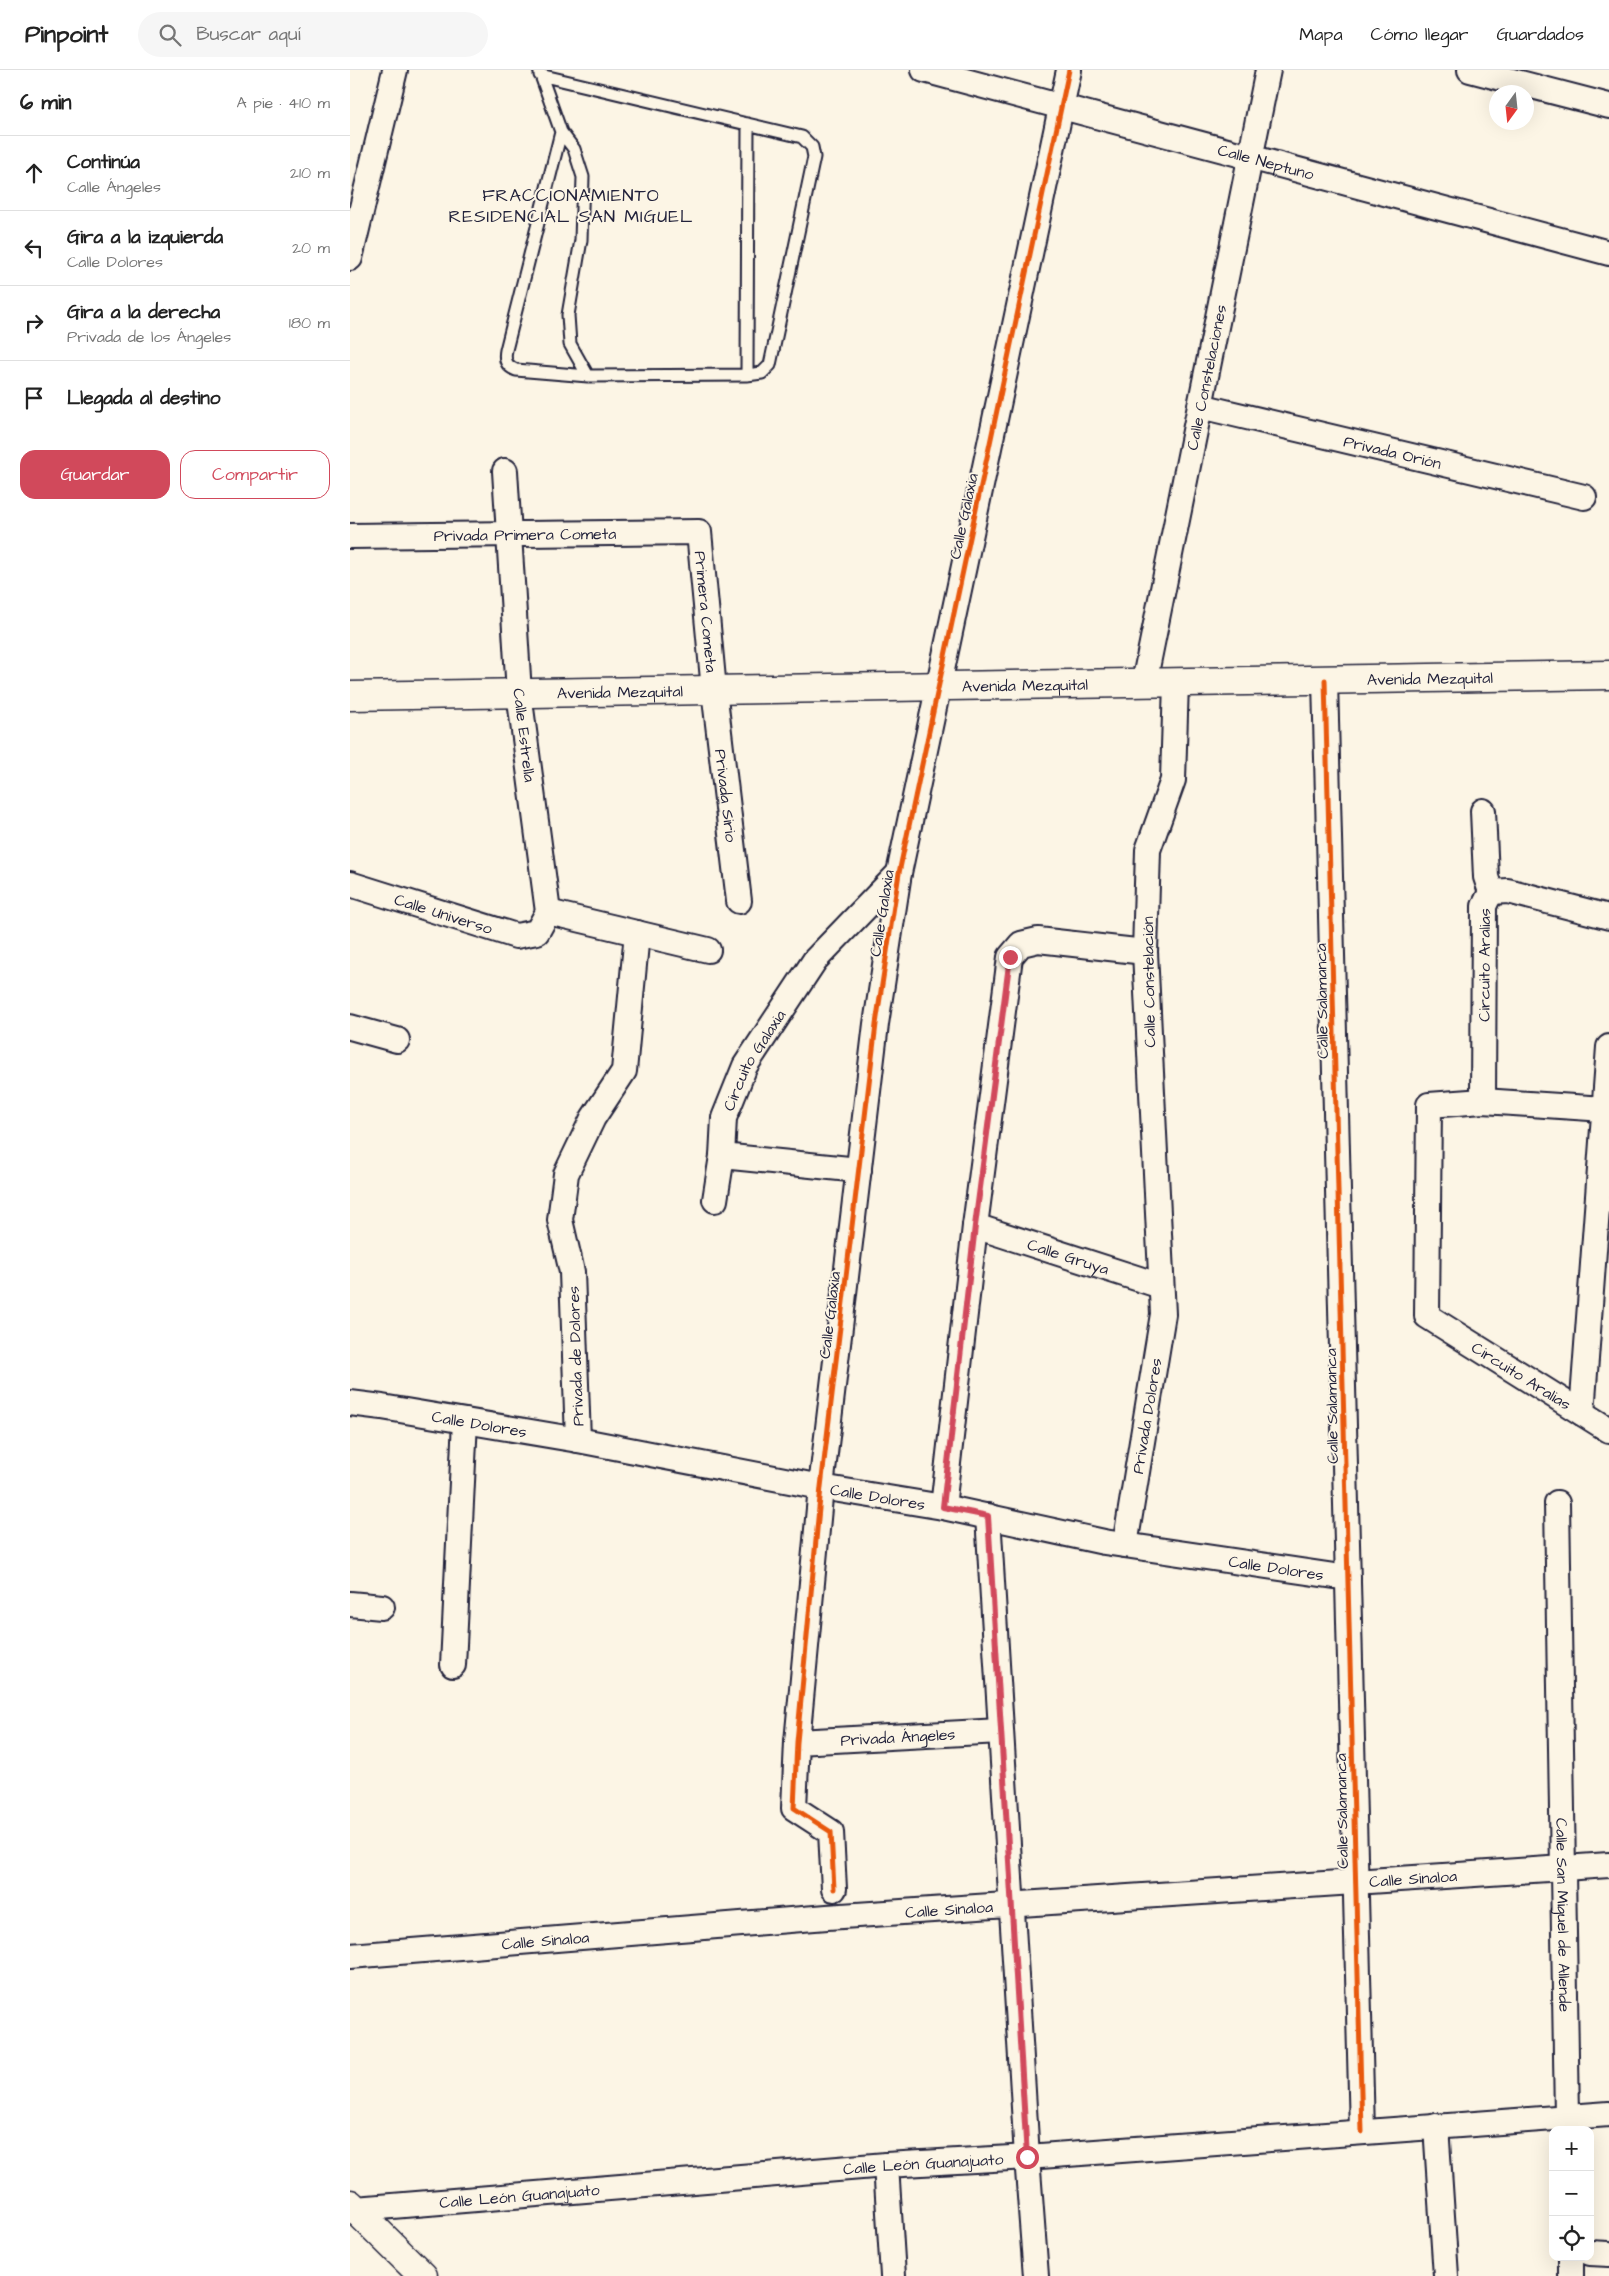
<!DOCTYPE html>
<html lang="es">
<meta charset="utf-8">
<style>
:root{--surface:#fff;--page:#f6f6f6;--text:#222;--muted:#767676;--line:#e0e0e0;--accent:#d1495b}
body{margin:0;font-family:"Architects Daughter",sans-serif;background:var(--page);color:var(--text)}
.controls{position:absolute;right:15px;bottom:15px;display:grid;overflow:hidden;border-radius:10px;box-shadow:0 5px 20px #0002}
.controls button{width:45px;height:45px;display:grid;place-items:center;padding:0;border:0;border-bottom:1px solid var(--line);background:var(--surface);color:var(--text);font:25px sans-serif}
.compass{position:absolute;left:1139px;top:15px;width:45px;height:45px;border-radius:50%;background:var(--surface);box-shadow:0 5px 20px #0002;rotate:195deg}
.stop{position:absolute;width:15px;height:15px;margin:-11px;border:4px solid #d1495b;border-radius:50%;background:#fff}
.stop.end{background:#d1495b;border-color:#fff;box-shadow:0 1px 5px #0008}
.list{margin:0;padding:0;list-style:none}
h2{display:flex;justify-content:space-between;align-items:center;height:65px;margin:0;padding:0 20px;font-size:21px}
h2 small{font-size:16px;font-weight:400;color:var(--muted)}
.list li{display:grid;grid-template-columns:32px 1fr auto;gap:15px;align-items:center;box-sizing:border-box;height:75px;padding:0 20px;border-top:1px solid var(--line)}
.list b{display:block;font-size:19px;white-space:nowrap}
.list p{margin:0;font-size:16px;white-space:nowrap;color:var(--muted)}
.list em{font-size:16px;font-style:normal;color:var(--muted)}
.actions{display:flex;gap:10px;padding:15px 20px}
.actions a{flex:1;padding:11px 0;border:1px solid var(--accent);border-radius:15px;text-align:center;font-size:18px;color:var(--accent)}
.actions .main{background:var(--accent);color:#fff}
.icon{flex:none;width:28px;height:28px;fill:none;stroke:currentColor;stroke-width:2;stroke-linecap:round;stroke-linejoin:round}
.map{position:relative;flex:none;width:1259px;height:2206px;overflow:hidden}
header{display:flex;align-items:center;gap:30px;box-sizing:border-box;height:70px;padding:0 25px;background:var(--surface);border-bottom:1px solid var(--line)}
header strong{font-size:24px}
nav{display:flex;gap:28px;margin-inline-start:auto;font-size:18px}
.search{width:350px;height:45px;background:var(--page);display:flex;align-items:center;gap:12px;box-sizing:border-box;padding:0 18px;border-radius:28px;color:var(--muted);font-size:19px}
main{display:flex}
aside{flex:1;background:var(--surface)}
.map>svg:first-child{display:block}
</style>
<header>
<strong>Pinpoint</strong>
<div class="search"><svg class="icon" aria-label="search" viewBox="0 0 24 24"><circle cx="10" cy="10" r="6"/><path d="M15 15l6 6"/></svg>Buscar aquí</div>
<nav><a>Mapa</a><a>Cómo llegar</a><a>Guardados</a></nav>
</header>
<main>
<aside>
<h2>6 min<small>A pie · 410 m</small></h2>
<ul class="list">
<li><svg class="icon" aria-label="ahead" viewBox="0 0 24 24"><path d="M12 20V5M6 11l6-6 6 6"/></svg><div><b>Continúa</b><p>Calle Ángeles</p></div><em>210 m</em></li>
<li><svg class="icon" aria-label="left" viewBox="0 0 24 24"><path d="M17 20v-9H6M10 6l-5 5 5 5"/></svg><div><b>Gira a la izquierda</b><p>Calle Dolores</p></div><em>20 m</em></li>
<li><svg class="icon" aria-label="right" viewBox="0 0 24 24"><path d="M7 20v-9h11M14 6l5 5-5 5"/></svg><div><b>Gira a la derecha</b><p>Privada de los Ángeles</p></div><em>180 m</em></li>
<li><svg class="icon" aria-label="arrive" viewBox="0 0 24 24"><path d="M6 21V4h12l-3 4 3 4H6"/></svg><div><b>Llegada al destino</b></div></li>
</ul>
<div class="actions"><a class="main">Guardar</a><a>Compartir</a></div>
</aside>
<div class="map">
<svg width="1259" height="2206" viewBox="0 0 1259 2206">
<rect width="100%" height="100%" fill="#fcf5e5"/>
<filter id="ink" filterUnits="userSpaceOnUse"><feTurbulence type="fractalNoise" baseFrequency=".02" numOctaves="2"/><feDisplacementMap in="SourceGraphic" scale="10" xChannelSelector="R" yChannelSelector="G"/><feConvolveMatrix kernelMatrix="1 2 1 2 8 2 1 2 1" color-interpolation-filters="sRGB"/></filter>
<g filter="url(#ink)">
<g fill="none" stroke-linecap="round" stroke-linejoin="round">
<!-- lane casing -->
<g stroke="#22223b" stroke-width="15">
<path id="lane" d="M189,0L211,62L156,280C154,290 156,296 166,300L238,306L397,305L412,303L420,295L464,87L462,77L452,67L190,5
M211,62L224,79L233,107L231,170L218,245L220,274L238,306
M397,305L398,54"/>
</g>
<!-- street casing -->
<g stroke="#22223b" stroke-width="28">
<g id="street">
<path id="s1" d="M574,0L1259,183"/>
<path d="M1120,0L1259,36"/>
<path d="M0,188L45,0"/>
<path id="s2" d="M850,336L1234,427"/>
<path id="s3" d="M0,466L349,462L364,620L389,831"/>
<path d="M975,610L1012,2062"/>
<path id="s4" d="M794,613L918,0"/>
<path d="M1133,741L1136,807L1141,822"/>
<path id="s5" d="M0,814L166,866L187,862L198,842L169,623L155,401"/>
<path d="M1141,822L1158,821L1259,847"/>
<path d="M198,842L358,880"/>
<path d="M0,957L47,970"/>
<path id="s6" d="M1133,1031L1134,836L1141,822"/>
<path id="s7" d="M1255,1039L1133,1031L1079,1035L1077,1246L1259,1360"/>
<path d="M372,1086L509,1100"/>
<path id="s8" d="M365,1130L372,1086L374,1048L395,996L465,890L549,803"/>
<path id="s9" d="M625,1156L811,1216"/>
<path id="s10" d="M0,1333L32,1337L228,1370L471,1417L593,1437L754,1472L998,1508"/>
<path d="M1232,1343L1259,977"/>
<path d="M228,1370L222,1202L210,1150L216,1104L243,1048L274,1001L287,863"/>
<path id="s11" d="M1207,1433L1217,2047"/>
<path d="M593,1437L625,1156L660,887L671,874L688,870L795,882"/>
<path d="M638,1446L677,2087L686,2206"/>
<path id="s12" d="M775,1475L813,1244L795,882L798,780L823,710L826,612"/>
<path d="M0,1534L32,1537"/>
<path d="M103,1595L115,1351"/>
<path id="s13" d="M447,1672L650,1661"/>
<path d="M484,1819L481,1762L444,1738L447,1672L471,1417L526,954L549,803L719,0"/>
<path id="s14" d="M0,1886L477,1847L1259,1795"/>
<path d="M1086,2056L1096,2206"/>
<path d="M536,2095L543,2206"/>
<path id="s15" d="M6,2139L536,2095L677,2087L1259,2044"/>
<path d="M1240,2183L1259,2184"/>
<path d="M1221,2187V2206"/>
</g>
</g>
<!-- secondary casing -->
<g stroke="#22223b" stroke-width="31">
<g id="secondary">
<path id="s16" d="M0,626L1259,605"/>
<path d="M0,2134L73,2206"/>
</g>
</g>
<!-- lane -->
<use href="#lane" stroke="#fcf5e5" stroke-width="11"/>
<!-- street -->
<use href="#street" stroke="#fcf5e5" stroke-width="24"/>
<!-- secondary -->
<use href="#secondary" stroke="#fcf5e5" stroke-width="28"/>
<!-- cycleway casing -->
<g stroke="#fcf5e5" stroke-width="8">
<path id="cycleway" d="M975,610L1012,2062
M484,1819L481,1762L444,1738L447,1672L471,1417L526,954L549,803L719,0"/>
</g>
<!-- cycleway -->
<use href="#cycleway" stroke="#e8590c" stroke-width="5"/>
</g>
</g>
<g fill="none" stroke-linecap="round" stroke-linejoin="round" filter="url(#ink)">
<!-- route -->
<path stroke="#d1495b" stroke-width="6" d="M660,887L625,1156L593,1437L638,1446L677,2087"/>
</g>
<g text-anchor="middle" stroke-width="4" stroke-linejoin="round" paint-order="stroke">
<!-- street labels -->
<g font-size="16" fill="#22223b" stroke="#fcf5e5">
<text dy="6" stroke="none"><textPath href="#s1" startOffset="354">Calle Neptuno</textPath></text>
<text dy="6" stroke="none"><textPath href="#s4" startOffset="312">Calle Constelaciones</textPath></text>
<text dy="6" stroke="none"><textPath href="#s2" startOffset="198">Privada Orión</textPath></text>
<text transform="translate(613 446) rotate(-78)" y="6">Calle Galaxia</text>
<text dy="6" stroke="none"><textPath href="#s3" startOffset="175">Privada Primera Cometa</textPath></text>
<text dy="6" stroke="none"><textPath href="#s3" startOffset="429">Primera Cometa</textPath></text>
<text dy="6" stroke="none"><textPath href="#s16" startOffset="1080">Avenida Mezquital</textPath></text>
<text dy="6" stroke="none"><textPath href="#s16" startOffset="675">Avenida Mezquital</textPath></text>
<text dy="6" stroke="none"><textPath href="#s16" startOffset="270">Avenida Mezquital</textPath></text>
<text transform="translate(175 665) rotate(83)" y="6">Calle Estrella</text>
<text dy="6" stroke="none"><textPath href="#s3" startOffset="614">Privada Sirio</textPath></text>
<text dy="6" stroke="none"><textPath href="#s5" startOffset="98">Calle Universo</textPath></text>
<text transform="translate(531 843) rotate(-81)" y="6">Calle Galaxia</text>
<text dy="6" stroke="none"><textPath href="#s6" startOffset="136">Circuito Aralias</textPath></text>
<text transform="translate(798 912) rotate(-91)" y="6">Calle Constelación</text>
<text transform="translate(971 931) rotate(-91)" y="6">Calle Salamanca</text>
<text dy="6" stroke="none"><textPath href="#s8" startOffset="148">Circuito Galaxia</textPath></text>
<text dy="6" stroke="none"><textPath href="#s9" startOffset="98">Calle Gruya</textPath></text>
<text transform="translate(479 1245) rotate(-83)" y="6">Calle Galaxia</text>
<text transform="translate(225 1286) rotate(-92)" y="6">Privada de Dolores</text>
<text dy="6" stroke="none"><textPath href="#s7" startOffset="499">Circuito Aralias</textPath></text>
<text transform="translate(981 1336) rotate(-91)" y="6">Calle Salamanca</text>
<text dy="6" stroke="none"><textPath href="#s12" startOffset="131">Privada Dolores</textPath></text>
<text dy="6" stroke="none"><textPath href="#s10" startOffset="131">Calle Dolores</textPath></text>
<text dy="6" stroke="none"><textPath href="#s10" startOffset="536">Calle Dolores</textPath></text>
<text dy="6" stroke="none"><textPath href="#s10" startOffset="941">Calle Dolores</textPath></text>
<text dy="6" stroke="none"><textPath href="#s13" startOffset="101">Privada Ángeles</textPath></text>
<text transform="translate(991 1741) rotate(-91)" y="6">Calle Salamanca</text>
<text dy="6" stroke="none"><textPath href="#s14" startOffset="1066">Calle Sinaloa</textPath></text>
<text dy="6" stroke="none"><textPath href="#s14" startOffset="601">Calle Sinaloa</textPath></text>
<text dy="6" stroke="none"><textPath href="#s11" startOffset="412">Calle San Miguel de Allende</textPath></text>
<text dy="6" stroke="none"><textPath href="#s14" startOffset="196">Calle Sinaloa</textPath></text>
<text dy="6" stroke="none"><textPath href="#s15" startOffset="569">Calle León Guanajuato</textPath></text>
<text dy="6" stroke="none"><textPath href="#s15" startOffset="164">Calle León Guanajuato</textPath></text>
</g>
<!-- neighbourhood labels -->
<g font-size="18" letter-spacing="1" fill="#22223b" stroke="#fcf5e5">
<text x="221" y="131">FRACCIONAMIENTO<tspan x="221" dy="21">RESIDENCIAL SAN MIGUEL</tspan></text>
</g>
</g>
</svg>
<div class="controls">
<button>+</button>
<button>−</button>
<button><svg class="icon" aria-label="locate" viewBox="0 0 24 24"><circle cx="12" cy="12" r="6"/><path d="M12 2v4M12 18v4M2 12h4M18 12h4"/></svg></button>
</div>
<svg class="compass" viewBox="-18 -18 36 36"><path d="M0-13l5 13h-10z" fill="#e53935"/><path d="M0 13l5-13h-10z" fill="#767676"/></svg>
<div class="stop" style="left:677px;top:2087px"></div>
<div class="stop end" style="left:660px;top:887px"></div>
</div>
</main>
